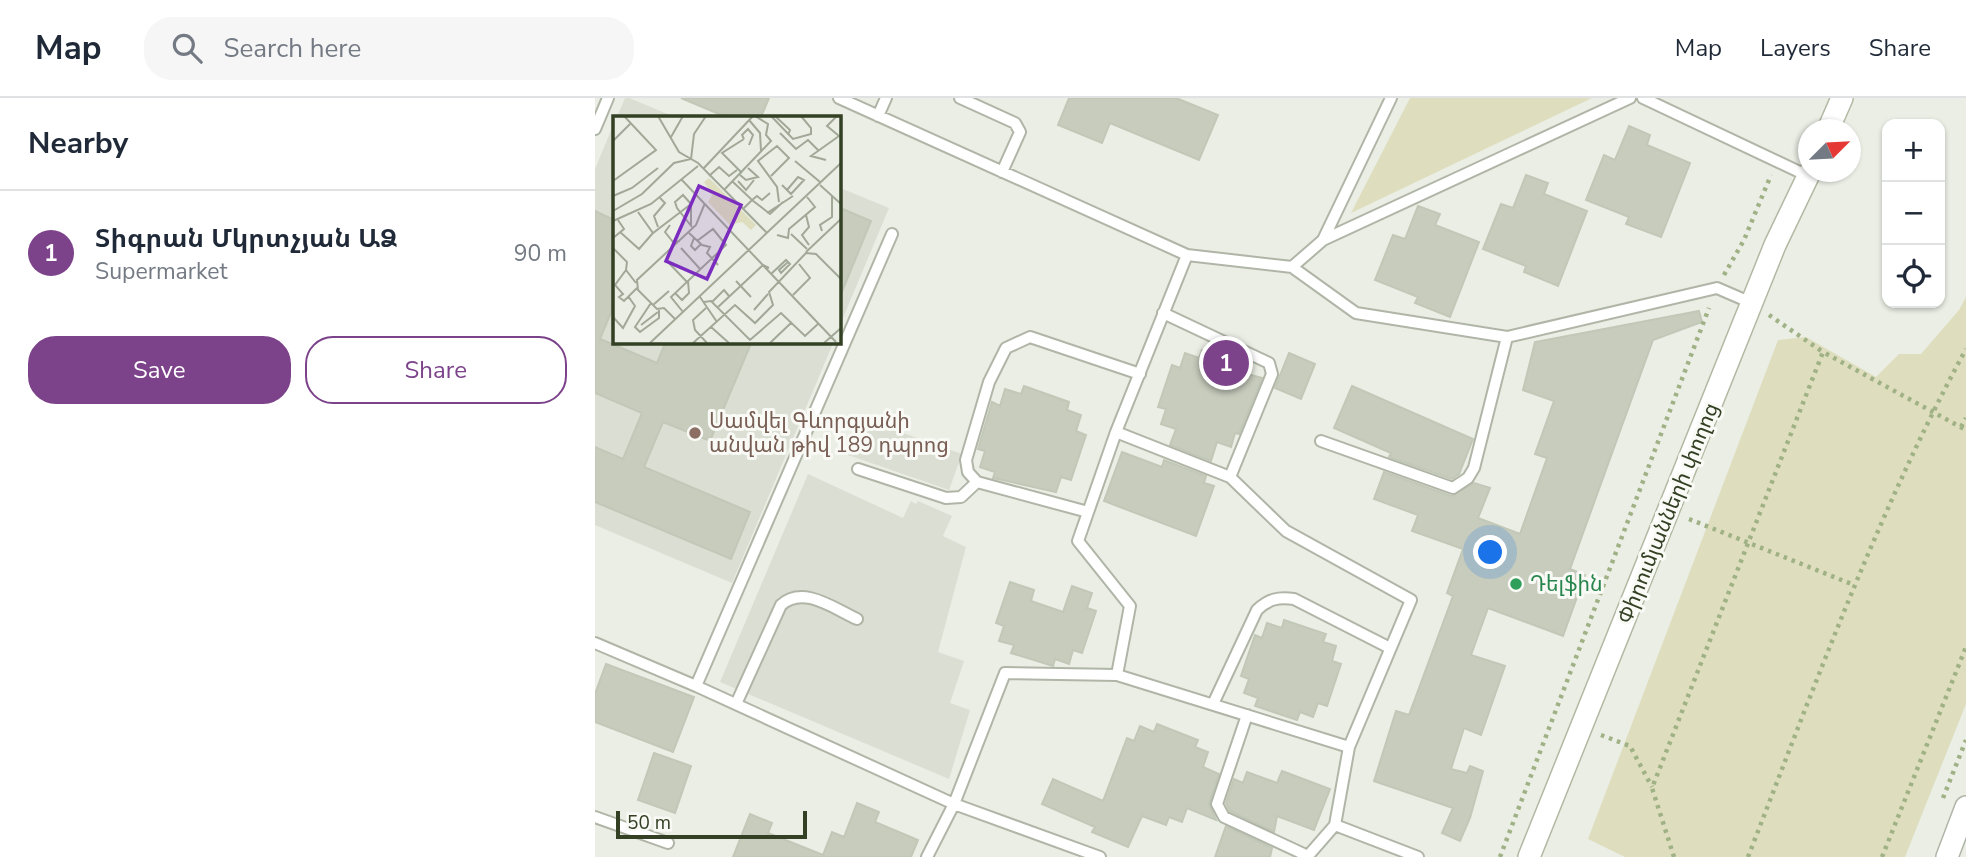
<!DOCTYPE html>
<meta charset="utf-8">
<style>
:root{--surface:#fff;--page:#f6f6f7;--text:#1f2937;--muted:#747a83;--line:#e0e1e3;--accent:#7c428a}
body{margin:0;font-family:"Nunito Sans","Noto Sans Armenian",sans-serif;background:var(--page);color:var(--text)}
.controls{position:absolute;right:21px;top:21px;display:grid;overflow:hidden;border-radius:14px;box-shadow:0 2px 5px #0004}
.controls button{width:63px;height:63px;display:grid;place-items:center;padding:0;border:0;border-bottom:2px solid var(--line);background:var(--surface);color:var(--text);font:35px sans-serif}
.compass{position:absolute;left:1203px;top:21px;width:63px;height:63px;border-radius:50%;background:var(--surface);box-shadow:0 2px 5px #0004;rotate:66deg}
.scale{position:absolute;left:21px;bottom:18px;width:191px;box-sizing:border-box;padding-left:7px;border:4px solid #334024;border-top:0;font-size:19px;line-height:24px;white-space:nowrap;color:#334024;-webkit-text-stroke:5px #f9faf5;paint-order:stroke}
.you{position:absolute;left:896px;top:455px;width:24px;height:24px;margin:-18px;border:5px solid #fff;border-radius:50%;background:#1a73e8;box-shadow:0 0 0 10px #1a73e833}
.badge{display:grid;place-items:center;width:46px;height:46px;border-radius:50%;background:var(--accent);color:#fff;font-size:23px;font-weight:700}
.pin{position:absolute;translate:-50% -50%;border:4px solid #fff;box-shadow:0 2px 7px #0006}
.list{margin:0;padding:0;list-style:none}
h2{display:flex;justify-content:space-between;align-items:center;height:91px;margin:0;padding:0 28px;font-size:30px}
h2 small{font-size:23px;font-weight:400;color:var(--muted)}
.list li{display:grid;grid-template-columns:46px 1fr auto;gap:21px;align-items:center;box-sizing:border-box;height:126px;padding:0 28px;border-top:2px solid var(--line)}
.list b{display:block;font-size:26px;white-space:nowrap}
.list p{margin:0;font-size:23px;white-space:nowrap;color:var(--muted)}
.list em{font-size:23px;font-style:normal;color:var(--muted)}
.actions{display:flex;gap:14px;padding:21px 28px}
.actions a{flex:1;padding:16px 0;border:2px solid var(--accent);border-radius:28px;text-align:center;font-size:24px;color:var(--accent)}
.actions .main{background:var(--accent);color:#fff}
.icon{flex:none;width:38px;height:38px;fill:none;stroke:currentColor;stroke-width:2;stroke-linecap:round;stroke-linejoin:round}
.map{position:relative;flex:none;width:1371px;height:759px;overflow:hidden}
header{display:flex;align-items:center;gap:42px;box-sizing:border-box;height:98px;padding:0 35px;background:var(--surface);border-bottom:2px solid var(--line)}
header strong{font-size:33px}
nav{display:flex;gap:38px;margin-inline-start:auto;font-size:24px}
.search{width:490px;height:63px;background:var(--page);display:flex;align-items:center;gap:18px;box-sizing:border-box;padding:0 24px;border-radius:28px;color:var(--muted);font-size:26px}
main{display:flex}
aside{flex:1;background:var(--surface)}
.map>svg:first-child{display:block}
</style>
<header>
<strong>Map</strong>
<div class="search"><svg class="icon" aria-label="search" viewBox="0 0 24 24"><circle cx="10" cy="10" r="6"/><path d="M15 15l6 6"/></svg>Search here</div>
<nav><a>Map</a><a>Layers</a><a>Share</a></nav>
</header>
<main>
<aside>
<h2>Nearby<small></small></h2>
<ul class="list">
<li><span class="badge">1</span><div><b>Տիգրան Մկրտչյան ԱՁ</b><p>Supermarket</p></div><em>90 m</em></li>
</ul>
<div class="actions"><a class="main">Save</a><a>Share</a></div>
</aside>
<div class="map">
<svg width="1371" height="759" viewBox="0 0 1371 759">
<rect width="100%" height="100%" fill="#ebeee5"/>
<!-- built -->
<path fill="#dbded3" d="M30,0H34L80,19H22Z
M19,25V243H239L137,485L0,427V71Z
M243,89L294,110L243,232Z
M266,320L367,356L354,392L253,357Z
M213,376L308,420L316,403L321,406L323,403L357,418L348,438L371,449L343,554L369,563L355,605L375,612L354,681L125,584Z"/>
<!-- green -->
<path fill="#dedebe" d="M815,0H997L756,115Z
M1371,199V606L1310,759H1030L993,741L1183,242L1211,239L1281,279L1304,256H1326L1364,212Z"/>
<!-- building -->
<path fill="#c7ccbd" stroke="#c2c8b7" stroke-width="2" d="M86,0H174L166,19H131Z
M474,0H581L623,17L604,62L515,25L507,45L463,27Z
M1034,28L1055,37L1052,47L1095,65L1066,139L1031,126L1034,119L991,102L1009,57L1020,62Z
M931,77L953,85L949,96L992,113L963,188L929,174L931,168L888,151L906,106L918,110Z
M823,108L845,116L840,127L884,144L855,219L820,205L823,199L780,182L798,137L810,141Z
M243,109L276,123L244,201H243Z
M0,113L19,122V207L5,241L62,265L71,243H157L115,343L68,324L49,369L155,414L136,461L0,404V349L28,361L47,315L0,295Z
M1104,213L1107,224L1058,242L975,471L990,477L968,538L893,510L876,557L910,568L886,637L869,630L856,671L872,675L875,668L888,673L875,720L865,743L847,735L858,710L779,683L801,613L814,617L858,498L852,495L868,451L817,433L823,417L779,401L789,374L856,398L879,385L895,390L883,420L925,436L952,360L940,356L959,303L928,292L940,244Z
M607,252L648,266L645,274L667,280L644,336L640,335L636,349L622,344L616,363L575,347L581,331L566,326L571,311L563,309L577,267L585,270L590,255L604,260Z
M694,255L720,266L706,301L680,290Z
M429,288L474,304L472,312L486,317L481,333L491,337L476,382L466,379L461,394L398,380L400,374L385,369L390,353L383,351L397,304L405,308L410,291L426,296Z
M757,288L878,341L864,376L857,381L794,359L796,355L739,330Z
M527,354L567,369L569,362L611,378L609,385L619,388L601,438L509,403Z
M415,484L439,492L436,503L468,514L477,488L497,495L492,510L501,513L487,555L478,552L474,566L460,561L458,568L416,555L419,547L404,543L409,528L401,525Z
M689,522L731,536L728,544L741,548L737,563L746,566L732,608L723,605L718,619L705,614L702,622L660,608L663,600L649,595L654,581L646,578L660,537L667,540L672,525L687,530Z
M11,566L99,599L78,654L0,624V596Z
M562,626L603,642L600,649L613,654L608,669L624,676L614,706L621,722L592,710L587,724L574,719L571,727L547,718L533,749L497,734L500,729L447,706L458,681L508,703L532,640L539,643L545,628L559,634Z
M59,655L96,668L80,715L43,702Z
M687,673L735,691L719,732L682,718L679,734L635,713L631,705L639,681L648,685L652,674L682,685Z
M262,705L284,714L280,724L323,742L316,759H138L155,716L177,725L173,735L228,757L237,734L249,739Z
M631,728L677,750L675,759H620Z"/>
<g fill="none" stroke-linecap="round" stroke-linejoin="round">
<!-- lane casing -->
<g stroke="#b0b6a7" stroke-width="14">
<path id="lane" d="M244,0L592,157L697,169L761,215L912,239L1122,190L1159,206
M365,0L420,25L425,34L407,74
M1048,0L1213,78
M283,18L291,0
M0,31L13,0
M728,142L1035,0
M697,169L728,142L796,0
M568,215L674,265L677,276L635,379
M521,334L635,379L691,433L816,502L754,649L740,727L712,759
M726,343L858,390L873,380L879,370L912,239
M263,371L351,400L366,399L382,384
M493,414L382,384L373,374L371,362L394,284L411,250L435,239L545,276
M0,545L101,588L359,706L505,759
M522,577L754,649
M101,588L297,136
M141,606L186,507C208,487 238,510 262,521
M618,606L662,512C673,501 683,499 699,501L795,550
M652,617L622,706L629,719L713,758
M0,719L73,745
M740,727L823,759
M332,759L359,706L410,575L522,577L535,508L483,443L521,334L592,157"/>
</g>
<!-- street casing -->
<g stroke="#b0b6a7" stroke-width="24">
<path id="street" d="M1352,759L1371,709"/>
</g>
<!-- secondary casing -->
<g stroke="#b1b9a3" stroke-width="24">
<path id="secondary" d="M1233,32L1247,0
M934,759L1180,147L1215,74"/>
</g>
<!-- path -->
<path stroke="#9fb185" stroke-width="4.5" stroke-dasharray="3.5 5" stroke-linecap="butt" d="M1129,177L1149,142L1176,77
M1174,217L1228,254
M1366,329L1371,320
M1094,421L1259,487
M1006,637L1035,648L1057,689
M1348,700L1371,642
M905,759L1114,210
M1079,759L1057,690L1228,254L1371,332
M1153,759C1220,587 1283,413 1371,251
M1287,759L1371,549"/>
<!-- lane -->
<use href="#lane" stroke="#fff" stroke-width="10"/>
<!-- street -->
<use href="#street" stroke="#fff" stroke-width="21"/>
<!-- secondary -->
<use href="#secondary" stroke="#fff" stroke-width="21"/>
</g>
<!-- markers -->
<circle fill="#8d6e63" stroke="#f9faf5" stroke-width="2.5" cx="100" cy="335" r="7"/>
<circle fill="#2e9e5b" stroke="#f9faf5" stroke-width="2.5" cx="921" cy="486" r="7"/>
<g text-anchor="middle" stroke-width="6" stroke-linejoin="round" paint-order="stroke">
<!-- education labels -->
<g font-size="21" fill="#785e54" stroke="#f9faf5" text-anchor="start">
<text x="114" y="330">Սամվել Գևորգյանի<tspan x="114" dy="24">անվան թիվ 189 դպրոց</tspan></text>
</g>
<!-- street labels -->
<g font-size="21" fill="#334024" stroke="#f9faf5">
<text transform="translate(1073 415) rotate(-68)" y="7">Փիրումյանների փողոց</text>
</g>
<!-- leisure labels -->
<g font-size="21" fill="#27864d" stroke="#f9faf5" text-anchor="start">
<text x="935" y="493">Դելֆին</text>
</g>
</g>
<!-- overview -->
<g transform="translate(18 18)">
<rect width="228" height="228" fill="#ebeee5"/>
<path d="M96,62L143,109L138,114L129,106L117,109L95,86L99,79L91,66Z" fill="#dedebe"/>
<path fill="none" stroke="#a1a898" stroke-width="2" d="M45,0L66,36L85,47L154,117M158,0L180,23L198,18V12L188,0M162,0L177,14L175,19M136,4L147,17L148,35M167,17L183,33L195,24L205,34M58,21L70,0M131,23L129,19L135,13L140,19L136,29M0,25L17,8M213,44L198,40L226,20L214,10L224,0M182,45L207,66M90,53L140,0M129,57L109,37L131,23M127,59L133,64L145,61L135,52M96,60L106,51L116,60L124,54M158,60L176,42L164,30L145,45L164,71L166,86M68,63L223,226M0,65L43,34L11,0M125,65L133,74L141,64M120,66L139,84L144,80L149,84L157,77M169,69L178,78L191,64L185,61L174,74M207,69L228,88M111,74L158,25L153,19L155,8L142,0M0,80L19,72L45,52M130,93L139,84L157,98L170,86M0,95L29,78L61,47L78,43L81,18L93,0M25,96L40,117L78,88M154,97L180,80M193,99L196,111L189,119L196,129M0,105L38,88L85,50M57,109L52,116L60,126L67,125M78,109V88L70,79L62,86L64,92L79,111M45,111L41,100L52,87L47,82M209,115L207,109L219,101V80M7,116L26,133L40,117M76,117L89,129L97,131L94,137L105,149M178,118L194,133M164,119L175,122L176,113L202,91L194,81M0,122L11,113L5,104M81,122L78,130L82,134L88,128M0,132L14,146L13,154L23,167M68,132L88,154M193,136L228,103M53,144L74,166M175,146L177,148L168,157L166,154ZM13,154L2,169L10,178L6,181L11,185L24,172M158,158L173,144L175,146M123,165L138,181M62,177L69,184L76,177L75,165M180,179L197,162L186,148M87,181L104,206M91,186L98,185L137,224L168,197L192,220L206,207M99,186L111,174L116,180M38,187L22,211L27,216L46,202V194M40,189L56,175M93,192L80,204L82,214L94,227M104,192L150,149L156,152M141,194L155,178M70,196L58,181L113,129L100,113L84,125M0,201L10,212L22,190L15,180M62,203L51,192L44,193L25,174L24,164L83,109L92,87M28,209L45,196M98,211L116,227M37,227L228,47M80,227L122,189L142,207L160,189L156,176L193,137L203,138L228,163M157,227L179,206M211,227L228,212"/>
<path fill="#7b2cbf" fill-opacity="0.15" stroke="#7b2cbf" stroke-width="3.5" d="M86,70L128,89L94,163L53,145Z"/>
<rect width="228" height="228" fill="none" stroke="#334024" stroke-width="3.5"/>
</g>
</svg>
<div class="controls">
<button>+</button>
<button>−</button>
<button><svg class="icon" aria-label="locate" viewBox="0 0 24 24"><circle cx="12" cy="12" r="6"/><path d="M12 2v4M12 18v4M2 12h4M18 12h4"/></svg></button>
</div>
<svg class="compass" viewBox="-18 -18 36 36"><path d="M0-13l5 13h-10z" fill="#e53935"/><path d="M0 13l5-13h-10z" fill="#747a83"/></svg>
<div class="scale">50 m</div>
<div class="you"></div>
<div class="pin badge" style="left:631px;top:265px">1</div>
</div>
</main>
